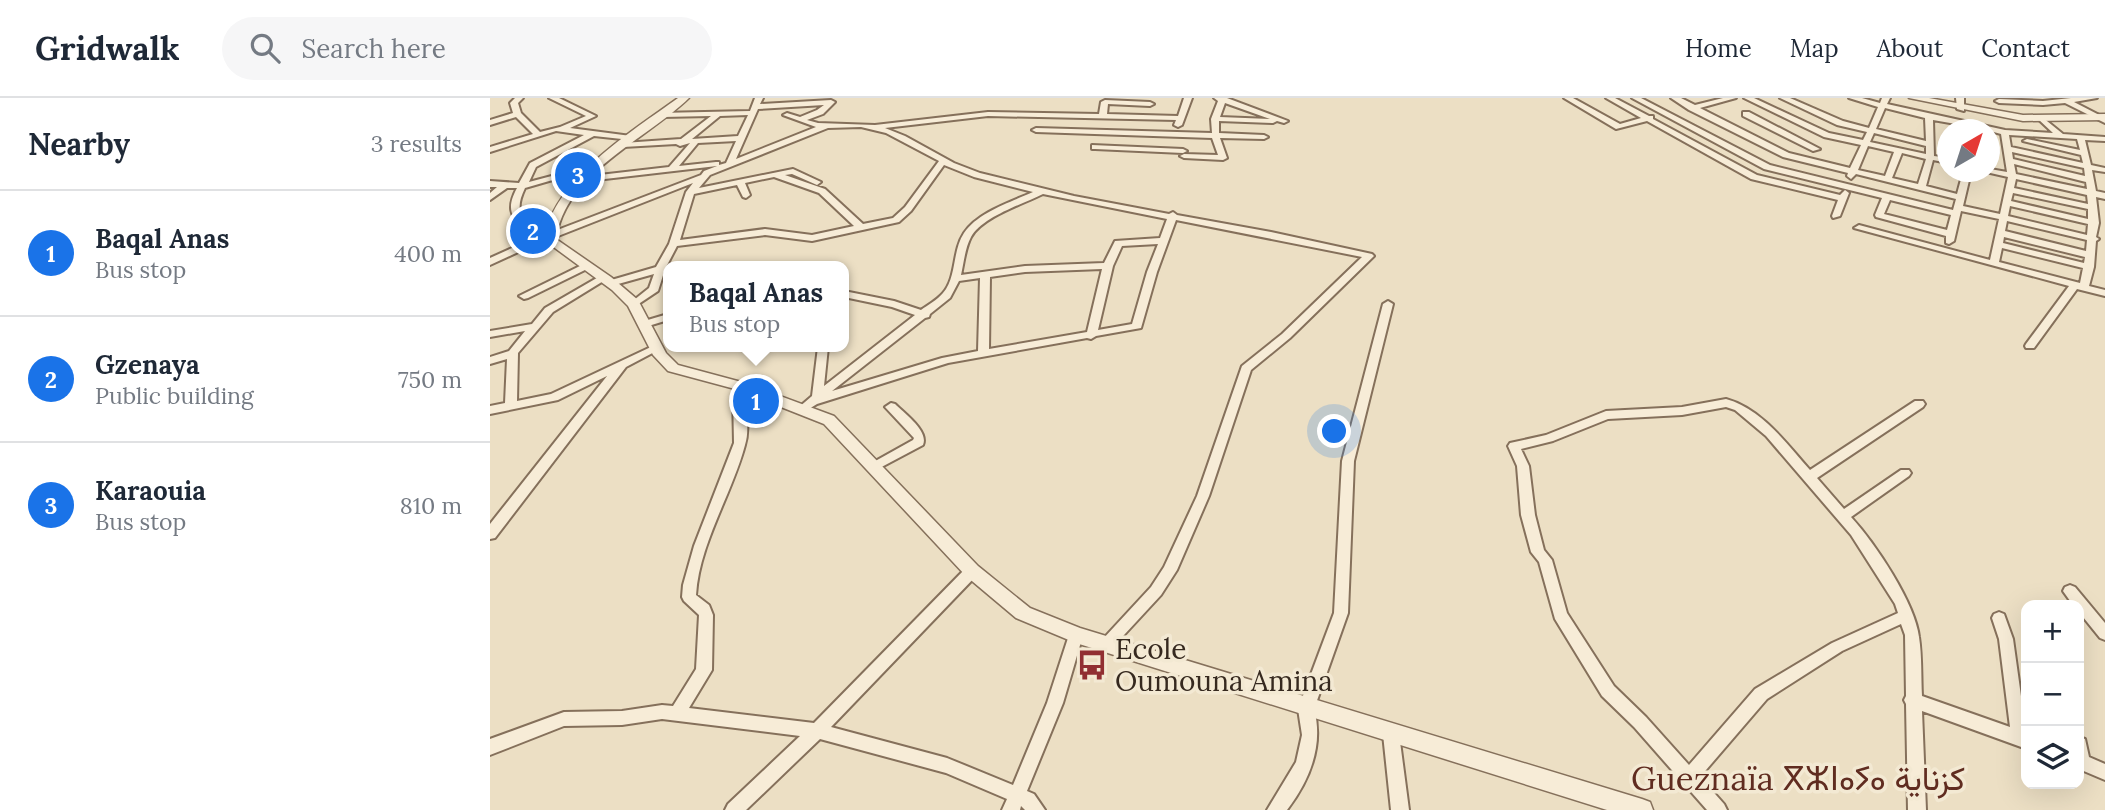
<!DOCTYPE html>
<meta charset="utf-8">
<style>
:root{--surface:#fff;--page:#f6f6f7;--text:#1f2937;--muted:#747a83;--line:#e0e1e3;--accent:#1a73e8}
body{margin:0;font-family:Lora,Vazirmatn,"Noto Sans Tifinagh",serif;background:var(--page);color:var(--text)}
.controls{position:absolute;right:21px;bottom:21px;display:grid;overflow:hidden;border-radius:14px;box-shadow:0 7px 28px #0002}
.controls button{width:63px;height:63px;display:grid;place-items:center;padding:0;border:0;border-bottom:2px solid var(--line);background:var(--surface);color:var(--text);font:35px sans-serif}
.compass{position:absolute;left:1447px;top:21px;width:63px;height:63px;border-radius:50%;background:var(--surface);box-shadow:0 7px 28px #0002;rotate:39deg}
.you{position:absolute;left:845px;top:334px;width:24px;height:24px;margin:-18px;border:5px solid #fff;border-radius:50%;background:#1a73e8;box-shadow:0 0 0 10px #1a73e833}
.badge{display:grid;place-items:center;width:46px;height:46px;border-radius:50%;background:var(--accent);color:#fff;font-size:23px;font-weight:700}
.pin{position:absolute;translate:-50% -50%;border:4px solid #fff;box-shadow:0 2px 7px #0006}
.popup{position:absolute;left:173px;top:163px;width:186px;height:91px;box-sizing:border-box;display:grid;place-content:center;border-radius:14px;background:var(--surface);filter:drop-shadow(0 2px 5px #0005);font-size:23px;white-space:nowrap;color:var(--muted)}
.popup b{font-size:26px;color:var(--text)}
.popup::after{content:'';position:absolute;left:50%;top:100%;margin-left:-14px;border:14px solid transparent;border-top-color:var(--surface)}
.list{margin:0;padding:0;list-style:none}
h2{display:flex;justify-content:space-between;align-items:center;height:91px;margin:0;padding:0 28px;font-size:30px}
h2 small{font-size:23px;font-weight:400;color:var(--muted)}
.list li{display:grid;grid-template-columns:46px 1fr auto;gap:21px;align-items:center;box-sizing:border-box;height:126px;padding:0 28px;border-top:2px solid var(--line)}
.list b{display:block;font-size:26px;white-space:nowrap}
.list p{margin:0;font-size:23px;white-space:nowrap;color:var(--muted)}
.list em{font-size:23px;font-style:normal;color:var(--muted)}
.icon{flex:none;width:38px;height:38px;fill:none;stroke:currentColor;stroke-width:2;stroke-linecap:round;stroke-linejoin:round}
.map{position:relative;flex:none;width:1615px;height:712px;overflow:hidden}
header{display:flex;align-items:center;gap:42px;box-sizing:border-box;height:98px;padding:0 35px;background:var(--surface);border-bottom:2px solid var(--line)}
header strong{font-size:33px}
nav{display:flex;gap:38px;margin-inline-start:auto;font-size:24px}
.search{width:490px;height:63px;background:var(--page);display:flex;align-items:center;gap:18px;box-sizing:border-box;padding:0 24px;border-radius:38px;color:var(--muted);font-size:26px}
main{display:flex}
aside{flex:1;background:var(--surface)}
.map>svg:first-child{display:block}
</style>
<header>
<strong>Gridwalk</strong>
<div class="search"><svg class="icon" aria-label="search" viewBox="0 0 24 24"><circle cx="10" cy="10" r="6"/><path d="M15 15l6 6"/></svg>Search here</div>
<nav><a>Home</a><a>Map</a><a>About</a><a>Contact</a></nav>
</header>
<main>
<aside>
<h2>Nearby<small>3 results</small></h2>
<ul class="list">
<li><span class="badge">1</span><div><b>Baqal Anas</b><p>Bus stop</p></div><em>400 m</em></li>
<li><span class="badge">2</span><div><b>Gzenaya</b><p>Public building</p></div><em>750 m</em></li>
<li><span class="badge">3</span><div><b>Karaouia</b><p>Bus stop</p></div><em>810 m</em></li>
</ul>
</aside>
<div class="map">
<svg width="1615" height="712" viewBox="0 0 1615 712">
<rect width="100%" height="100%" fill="#ecdfc4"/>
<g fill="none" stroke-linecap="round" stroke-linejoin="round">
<!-- minor casing -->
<g stroke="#85705b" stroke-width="4">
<path id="minor" d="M25,0H33L28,5L31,15L50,34L70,29L96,18L59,0H69L106,18L80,30L141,38L145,40L141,42L104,38L46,69L39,84L107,66L111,68L35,90C28,105 27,113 37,127L60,125L63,126V130L32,132C20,116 17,109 27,90H17L0,102V95L7,89H0V83L29,85L40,65L94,37L66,33L0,54V49L43,36L26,19L0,27V22L23,15L20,5Z
M265,0H273L270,6L341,2L345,4L333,16L317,22L328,25L385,27L498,14L609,16L611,4L615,2L660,4L664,6L660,8L618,6L617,16L688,18L694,0H702L692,27L688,29L684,27L686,22L498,18L395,30L415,38L464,65L490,75L584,98L679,116L683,114L687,117L781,134L882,156L884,158L800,240L761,272L719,398L687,472L671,497L622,550L617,552L612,550L610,546L612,542L661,489L674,469L707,398L752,268L792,236L872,159L686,122L667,174L651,230L606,238L601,241L597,240L458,265L327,306L314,314L308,310L322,298L328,249H338L334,288L425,217L402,209L354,199V193L404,203L431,212C438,207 447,202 453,195C467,179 462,153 474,135C488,114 521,104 543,94L484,79L454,67L421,113L409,124L322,143L275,137L187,148L175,171L168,193L144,209L139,206L159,190L164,176L121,188L116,185L118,183L166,169L179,146L196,94L203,85L63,140V144L37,150L0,167V160L31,146L57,140V136L211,77L214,73L227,68L89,84L88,82L92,79L179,69L200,45L190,48L186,46L133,49L129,47L133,45L191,41L221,18L172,19H169V15L260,13ZM334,7L327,12L310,19L297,15L293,17L326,29L246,61L268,11ZM258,17L248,38L202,41L230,18ZM371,29L396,35L449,63L415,109L403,120L373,126L335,91L295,77L302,76L327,87L331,84L303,71L209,90L220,77L338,30ZM246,43L236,65L229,67V64H226L189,68L208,45ZM284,79L329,95L364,128L322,137L275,131L190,142L204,96L247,87L253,99L256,100L260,97L255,85ZM553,96L677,121L670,140L625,143L614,165L535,168L471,177C474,164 475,150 481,139C492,119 533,106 553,96ZM668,146L657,174L642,226L608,232L623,168L632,148ZM612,171L597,234L499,251L500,179L535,174ZM490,180L488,253L452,260L342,293L435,220L439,219L440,216L460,200L469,183Z
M724,0H737L798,23L794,25L787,23L783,25L729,23V35L774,37L778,39L774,41L730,40L737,60L733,62L694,60L690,58L694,56L728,57L722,40L546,34L542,32L546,30L722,35L721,21L728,3ZM735,5L780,21L730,19Z
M1074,0H1083L1130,26L1151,20L1116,0H1125L1159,18H1163V21L1267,77L1350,97L1355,92L1359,95L1350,118L1343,120L1342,118L1348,102L1261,81L1157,23L1126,31Z
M1142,0H1151L1280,67L1463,112L1466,101L1366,76L1361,81L1357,78L1358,75L1293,59L1199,12L1181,0H1191L1205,7L1233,0H1246L1210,10L1299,55L1360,70L1371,47L1334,39L1254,0H1264L1339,35L1373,42L1377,34L1347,27L1290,0H1300L1353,23L1379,30L1388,9L1359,0H1372L1390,5L1392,0H1400L1397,6L1515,32L1563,35L1548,21L1552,19L1573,36L1615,39V43L1595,42L1601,67L1615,70V74L1602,72L1606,93L1615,95V101L1606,99L1609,125L1606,139L1609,141L1606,143L1604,169L1599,188L1615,192V198L1587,191L1544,250H1536L1535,248L1536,246L1579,188L1364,130L1369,127L1500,162L1509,121L1471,113L1464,143L1459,146L1456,145V138L1386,119L1385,117L1392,100L1274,71ZM1395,10L1435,20L1436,43L1386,31ZM1443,22L1500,32V33L1511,36L1517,74L1500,71V74H1496L1518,79L1510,116L1473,108L1481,74H1473L1467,96L1436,88L1443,62L1458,65V60L1444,58ZM1384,35L1436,48V56L1380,44ZM1519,37L1587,41L1590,52L1537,41L1533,43L1591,57L1593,65L1521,49ZM1378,48L1404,54L1395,78L1368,72ZM1522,54L1594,70L1595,78L1523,61ZM1412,55L1436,61L1428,86L1402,80ZM1524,66L1596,84L1597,91L1526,76ZM1526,81L1597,97L1598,106L1524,90ZM1523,95L1598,111V121L1521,103ZM1400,102L1461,117L1457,132L1394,116ZM1520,108L1598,126L1597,137L1518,118ZM1517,123L1597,142L1596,153L1515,133ZM1514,139L1595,159L1594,165L1513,145ZM1512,150L1593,170L1590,185L1509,164Z
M1466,0H1474V13L1467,11Z
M1581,0H1607L1584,4L1615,20V25L1575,5L1553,7L1509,5L1505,3L1509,1L1553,3Z
M1253,14H1259L1330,51L1323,53L1253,18Z
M602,47L693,51L697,53L693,55L605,51H602Z
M94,166L97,167V171L38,200L34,201L29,198Z
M112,177L117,180L115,182L63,214L28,255L27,303L61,296L163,248H171L172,250L136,269L5,440L0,441V426L117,278L68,302L0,316V308L15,305L17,261L0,266V259L19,253L35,233L0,239V233L42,226L55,210Z
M898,203L903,206L864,363L858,515L824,611C834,648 819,683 797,712H777L806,664L812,637L808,611L844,515L852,363L893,206Z
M178,216V222L155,229L150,226L151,224Z
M250,284L256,288C253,308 261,328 255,347C242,396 209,446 206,497L219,507L223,517L222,572L199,610L324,625L477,469L482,468L487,469L489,473L487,477L341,629L457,660L523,687L557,605L579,537L581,533L586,531L591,533L593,537L573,605L537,693L544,696L555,712H535L531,708L530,712H512L517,701L456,675L330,641L256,712H235L238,706L310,638L172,621L132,627L74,628L0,657V641L74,614L132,613L172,607L183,608L206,571L209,517L194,503L192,499L193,487L204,448L244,345L243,295L244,288Z
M1236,301C1272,311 1296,345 1320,372L1425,303H1433L1435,306L1433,309L1327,380L1354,411L1411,372H1419L1421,375L1419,378L1361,419C1385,445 1425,505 1429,539C1432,558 1431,579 1432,598L1520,629L1509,541L1502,520L1504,516L1509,514L1514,516L1523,541L1536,634V649L1534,650L1432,613L1436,712H1418L1416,606L1414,602L1416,598L1415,537L1411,526L1352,553L1277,601L1210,679L1234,706L1237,712H1217L1144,629L1112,598L1065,521L1049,464L1041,454L1031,417L1027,368L1018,348L1020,345L1056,337L1116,313L1192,309ZM1236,309L1245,312L1276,338L1361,437L1405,506L1408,515L1342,545L1265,591L1199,667L1156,619L1124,588L1077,515L1062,462L1054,452L1045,417L1039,368L1031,351L1063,343L1118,321L1192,317Z
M401,305L405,306C415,316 439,333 433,347L384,373L378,369L380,366L423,342L424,340L395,309Z
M1580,487L1585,489L1615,525V542L1610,540L1589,514V507H1583L1573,493L1575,489Z
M901,629L907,631L909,636L919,712H901L893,636L895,631Z
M1589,639L1595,641L1599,659L1615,666V682L1589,671Z"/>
</g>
<!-- tertiary casing -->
<g stroke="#85705b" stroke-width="3">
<path id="tertiary" d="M188,0H199C156,42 75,75 66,141L121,179L148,202L176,255L188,267L255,285L344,318L488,468L540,510L590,530L1152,701L1160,704L1163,712H1117L586,545L526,520L476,478L334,326L245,291L178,273L163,257L138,208L122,192L54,142C63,82 141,34 188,0Z
M1419,0H1439L1533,17L1615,16V22L1533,23Z"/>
</g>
<!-- minor -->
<use href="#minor" fill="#f7ecd7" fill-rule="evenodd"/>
<!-- tertiary -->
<use href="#tertiary" fill="#f7ecd7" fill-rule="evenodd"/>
</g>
<!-- icons -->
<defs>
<g id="bus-bare" transform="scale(2.415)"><path d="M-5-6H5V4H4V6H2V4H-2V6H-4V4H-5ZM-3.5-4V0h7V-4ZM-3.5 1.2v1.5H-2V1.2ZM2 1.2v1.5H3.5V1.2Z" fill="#912f32" stroke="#f3e9d3" stroke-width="2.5" paint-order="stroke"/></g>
</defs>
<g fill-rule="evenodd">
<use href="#bus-bare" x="602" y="567"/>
</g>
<g text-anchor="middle" stroke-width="7" stroke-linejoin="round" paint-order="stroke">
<!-- near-poi labels -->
<g font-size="28" fill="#36291f" stroke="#f3e9d3" text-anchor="start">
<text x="625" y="561">Ecole<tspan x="625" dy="32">Oumouna Amina</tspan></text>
</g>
<!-- near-quarter labels -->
<g font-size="33" fill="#602c20" stroke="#f3e9d3">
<text x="1308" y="692">Gueznaïa ⴳⵣⵏⴰⵢⴰ كزناية</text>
</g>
</g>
</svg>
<div class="controls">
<button>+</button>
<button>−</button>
<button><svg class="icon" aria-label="layers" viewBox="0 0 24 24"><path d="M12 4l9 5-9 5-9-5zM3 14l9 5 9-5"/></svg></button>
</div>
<svg class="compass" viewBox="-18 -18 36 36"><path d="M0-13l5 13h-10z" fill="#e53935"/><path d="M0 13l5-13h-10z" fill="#747a83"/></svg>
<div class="you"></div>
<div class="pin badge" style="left:266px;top:303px">1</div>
<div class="popup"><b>Baqal Anas</b>Bus stop</div>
<div class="pin badge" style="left:43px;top:133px">2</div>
<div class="pin badge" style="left:88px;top:77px">3</div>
</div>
</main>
